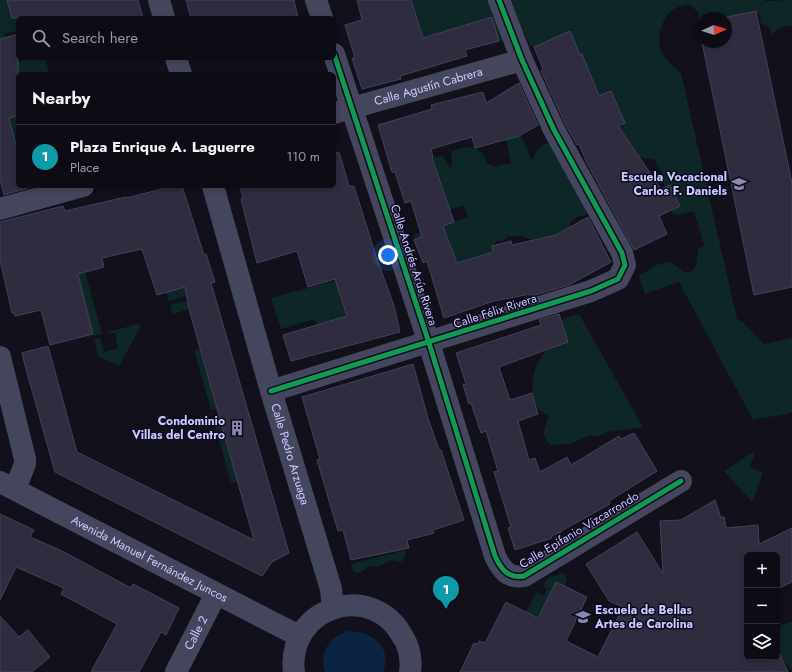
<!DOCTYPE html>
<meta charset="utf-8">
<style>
:root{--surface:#0d0c14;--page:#16151d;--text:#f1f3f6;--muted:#9a9ba0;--line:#2d2c34;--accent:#1a73e8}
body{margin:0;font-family:Jost,sans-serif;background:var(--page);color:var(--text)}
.controls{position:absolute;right:12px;bottom:12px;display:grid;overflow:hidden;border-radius:6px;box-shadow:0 2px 6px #0003}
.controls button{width:36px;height:36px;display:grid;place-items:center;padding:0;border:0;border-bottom:1px solid var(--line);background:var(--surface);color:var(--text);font:20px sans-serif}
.compass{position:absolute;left:696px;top:12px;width:36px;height:36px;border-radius:50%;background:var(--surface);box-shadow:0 2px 6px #0003;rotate:87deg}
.you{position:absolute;left:388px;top:255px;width:14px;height:14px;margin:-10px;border:3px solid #fff;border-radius:50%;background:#1a73e8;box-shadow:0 0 0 6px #1a73e833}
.badge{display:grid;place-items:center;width:26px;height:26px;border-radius:50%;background:var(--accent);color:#fff;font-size:13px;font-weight:700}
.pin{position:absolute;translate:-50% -33px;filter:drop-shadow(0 1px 2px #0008)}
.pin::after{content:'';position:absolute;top:21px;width:14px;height:12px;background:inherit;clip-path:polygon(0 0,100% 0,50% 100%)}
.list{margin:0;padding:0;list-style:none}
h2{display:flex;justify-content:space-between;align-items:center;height:52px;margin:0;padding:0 16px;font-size:17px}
h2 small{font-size:13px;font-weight:400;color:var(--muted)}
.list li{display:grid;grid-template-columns:26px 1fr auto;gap:12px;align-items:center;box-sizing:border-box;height:64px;padding:0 16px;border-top:1px solid var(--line)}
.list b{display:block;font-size:15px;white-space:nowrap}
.list p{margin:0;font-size:13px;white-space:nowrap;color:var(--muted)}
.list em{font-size:13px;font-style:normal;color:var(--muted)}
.icon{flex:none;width:22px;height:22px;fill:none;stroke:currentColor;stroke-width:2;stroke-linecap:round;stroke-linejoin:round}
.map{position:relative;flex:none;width:792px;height:672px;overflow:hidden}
.search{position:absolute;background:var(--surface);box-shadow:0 2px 6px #0003;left:16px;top:16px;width:320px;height:44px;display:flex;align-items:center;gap:10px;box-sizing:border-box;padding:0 14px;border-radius:6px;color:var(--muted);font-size:15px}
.panel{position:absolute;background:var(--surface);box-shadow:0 2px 6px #0003;left:16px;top:72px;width:320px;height:116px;border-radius:6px}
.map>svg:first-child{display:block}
</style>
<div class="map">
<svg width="792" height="672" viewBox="0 0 792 672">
<rect width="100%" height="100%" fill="#11101b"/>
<!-- green -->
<path fill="#0e2625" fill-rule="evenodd" d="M0,0H10L18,18V31L5,34V37L0,39Z
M411,0H492L507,40L499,41L493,22L423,38L419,24L396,32Z
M509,0H764L765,1L792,0V26H785L771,34L769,27L761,24L760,16L756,11L722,18H702V22L698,23V12L689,4C683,6 674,7 669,13C662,21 657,36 660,47C663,58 673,66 681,73L737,319C749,325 754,335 764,344L792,338V412C780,418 765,415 753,420L679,282L645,294L639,276L656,265L671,262L684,272H691L696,266L698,249L704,246L694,211L678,215L673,214L671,210L680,206L672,186L666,187L662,182V171L657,167L655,160L639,157L616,127L625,123L611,91L593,99L597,93L582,54L565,60L569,32L534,47L530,45Z
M32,58H45L49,74H18L12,63Z
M18,112V153L0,120Z
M518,136L522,137L532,161C536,151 539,146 549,142L589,209L585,216L577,217L570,222V226L563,231L585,273L554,235L532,240L522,236H508L503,241H497L492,247L495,258L476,285L437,297L435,288L476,278L470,259L450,265L453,252L445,229L414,240V235L445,225L428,163L433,157L443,156L450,168L452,166L451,152C462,147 472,144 481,152C484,155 485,160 488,164L495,167L511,163L506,140ZM464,205L468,217L451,223L447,211Z
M76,267L86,274L102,334L94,336L93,334Z
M338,280L349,320L344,324L350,346L326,352L315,319L281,329L271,298Z
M195,283L203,291L169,301L166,292Z
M209,295L189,307V309L173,314L170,305Z
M579,314L643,427L607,432L598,436L589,435L571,444L551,445C540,436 544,428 549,416C545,412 540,412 537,407C528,389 533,363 547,350C552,346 562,344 568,342L561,320Z
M138,324L141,326L119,366L98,356L94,339L100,338L104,352L118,348L115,333L109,334L108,332Z
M200,348L217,409L211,410L194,350Z
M220,420L238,482L231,483L214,422Z
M753,452L755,453L750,467L763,473L752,502L724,471Z
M405,550V557L401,562L390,560L379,567C365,564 370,568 359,573L354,572L351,564Z
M563,572L567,580L565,586L556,582L511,672H500L505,654L536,592L544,596L547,589L543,587L545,582L551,575L552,577Z
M792,622V671C780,657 777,647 777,629L781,625Z"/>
<!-- water -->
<path fill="#0a2442" d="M347,631C370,630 394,647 383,672H325C319,652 329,638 347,631Z"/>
<!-- building -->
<path fill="#2e2c3e" stroke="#43415a" d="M7,0H138L143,18H12Z
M186,0H294L298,18H191Z
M357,0H411L423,38L492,17L499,41L465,50L467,56L400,76L401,79L362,89L352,58H355L345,25L362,20Z
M756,11L792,183V287L754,295L698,23L702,22V42H726V18H722Z
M570,31L580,55L582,54L599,96L611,91L625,123L618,126L661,189L670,185L680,206L659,216L667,234L634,250L586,161L579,144L577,145L565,124L541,71L543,69L534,47Z
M18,34V116L9,118L18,153V186H27L28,188L4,195L0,179V39Z
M519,83L538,125L519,136L475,148L472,137L431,149L433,157L432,158L454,222L443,226L457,263L493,252L492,246L511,241L512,245L556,235L588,217L611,262L569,285L532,296L531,294L494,301L444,318L427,261L423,263L414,240L422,237L411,201L405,203L395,172H392L378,125L432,109L431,105L483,92L486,103Z
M339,152L349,186H354L376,256L394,306L400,332L291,361L283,335L347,316L335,279L308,287L297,251L257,263L241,199L243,198L240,186H334V153Z
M161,186H182L204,255L206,254L215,282L211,283L289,553L272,562L262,576L55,472L24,362L22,353L48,346L77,452L254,540L189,309L185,287L157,295L142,249L102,258L104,267L78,274L93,334L50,345L41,310L15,316V313H12L0,260V222L63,206L65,211L126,197V198L162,189Z
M559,314L568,342L499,367L510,400L532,393L538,414L518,421L529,460L535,458L540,472L567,457L571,465L619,436L621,439L634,433L657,471L609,501L610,504L561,531V532L551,536L552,538L515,550L508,528L511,527L494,472L498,471L486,431L481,433L471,403L469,404L463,385L466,384L456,353L541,325L539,320Z
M413,364L428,418L439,450H441L464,520L433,530L434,533L407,540L409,548L351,560L343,530L338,531L325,487L317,460L320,459L302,397Z
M715,500L721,518L724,517L726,528L758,525L759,544L792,528V582L777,589V555H747V657H777V647L788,672H460L474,643L478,644L479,641L485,643L506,602L538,618L556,582L587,597L566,641L598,657L623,607L609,601L586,564L637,532L663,574L660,521L681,520Z
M0,514L34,530L30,537L62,551L131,588L133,584L179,608L166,635L161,632L139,672H91L117,624L61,594L64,588L16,567L0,600Z
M0,616L19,637L28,630L50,657L32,672H0Z"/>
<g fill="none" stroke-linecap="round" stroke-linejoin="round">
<!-- minor -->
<g stroke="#44465d" stroke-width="22">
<path d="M159,0L164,18"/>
<path d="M316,0L322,18"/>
<path d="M334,54L429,343L495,556C501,569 508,579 524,576L681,481"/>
<path d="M176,58L181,74"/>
<path id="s1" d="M334,113L522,60"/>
<path id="s2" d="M213,186L271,391L331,589L333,608"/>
<path d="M0,209L83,186"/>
<path d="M0,357L25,459V464L15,489"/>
<path d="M271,391L591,291L618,279L625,265L622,253L554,130L522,60L499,0"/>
<path id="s3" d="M0,482L299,636"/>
<path id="s4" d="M176,672L216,594"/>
<path d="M294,672C286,607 372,579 403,637C409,646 412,661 410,672"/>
</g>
<!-- cycleway casing -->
<g stroke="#0d0b20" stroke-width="8">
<path id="cycleway" d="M334,54L429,343L495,556C501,569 508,579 524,576L681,481
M271,391L591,291L618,279L625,265L622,253L554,130L522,60L499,0"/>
</g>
<!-- cycleway -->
<use href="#cycleway" stroke="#139951" stroke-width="5"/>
</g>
<!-- icons -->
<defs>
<g id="school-bare" transform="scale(1.2)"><path d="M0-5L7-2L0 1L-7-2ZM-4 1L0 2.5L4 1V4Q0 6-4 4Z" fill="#8a89af" stroke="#0d0b20" stroke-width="2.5" paint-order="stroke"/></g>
<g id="building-bare" transform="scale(1.2)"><path d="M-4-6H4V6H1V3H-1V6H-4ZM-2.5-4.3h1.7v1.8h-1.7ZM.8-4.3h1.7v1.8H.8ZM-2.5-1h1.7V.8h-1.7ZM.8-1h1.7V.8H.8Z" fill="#8a89af" stroke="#0d0b20" stroke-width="2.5" paint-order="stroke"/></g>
</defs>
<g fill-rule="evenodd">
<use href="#school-bare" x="739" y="184"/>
<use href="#building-bare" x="237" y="428"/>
<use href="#school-bare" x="583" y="617"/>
</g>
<g text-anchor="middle" stroke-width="3" stroke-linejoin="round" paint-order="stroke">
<!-- street labels -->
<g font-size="12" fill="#cbcaff" stroke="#0d0b20">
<text dy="4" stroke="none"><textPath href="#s1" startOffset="98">Calle Agustín Cabrera</textPath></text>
<text transform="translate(414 265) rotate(72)" y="4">Calle Andrés Arús Rivera</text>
<text transform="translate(495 311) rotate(-18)" y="4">Calle Félix Rivera</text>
<text dy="4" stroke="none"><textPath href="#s2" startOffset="279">Calle Pedro Arzuaga</textPath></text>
<text transform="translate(579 530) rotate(-31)" y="4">Calle Epifanio Vizcarrondo</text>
<text dy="4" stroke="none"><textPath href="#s3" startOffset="168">Avenida Manuel Fernández Juncos</textPath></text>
<text dy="4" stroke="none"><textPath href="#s4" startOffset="44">Calle 2</textPath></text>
</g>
<!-- poi labels -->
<g font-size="12" font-weight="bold" fill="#cbcaff" stroke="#0d0b20" text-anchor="end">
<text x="727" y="181">Escuela Vocacional<tspan x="727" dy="14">Carlos F. Daniels</tspan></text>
<text x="225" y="425">Condominio<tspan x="225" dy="14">Villas del Centro</tspan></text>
<text x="595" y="614" text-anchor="start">Escuela de Bellas<tspan x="595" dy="14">Artes de Carolina</tspan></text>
</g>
</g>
</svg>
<div class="controls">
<button>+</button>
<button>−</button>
<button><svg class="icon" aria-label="layers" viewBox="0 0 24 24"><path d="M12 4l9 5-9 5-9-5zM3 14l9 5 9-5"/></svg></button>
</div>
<svg class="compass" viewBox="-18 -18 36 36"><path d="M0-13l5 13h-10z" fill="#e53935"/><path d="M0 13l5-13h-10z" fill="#9a9ba0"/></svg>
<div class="you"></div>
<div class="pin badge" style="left:446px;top:609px;background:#0f9aa8">1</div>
<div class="search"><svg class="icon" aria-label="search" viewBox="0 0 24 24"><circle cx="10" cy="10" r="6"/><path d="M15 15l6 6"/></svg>Search here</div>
<section class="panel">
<h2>Nearby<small></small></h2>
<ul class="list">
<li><span class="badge" style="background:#0f9aa8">1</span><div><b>Plaza Enrique A. Laguerre</b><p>Place</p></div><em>110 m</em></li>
</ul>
</section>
</div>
